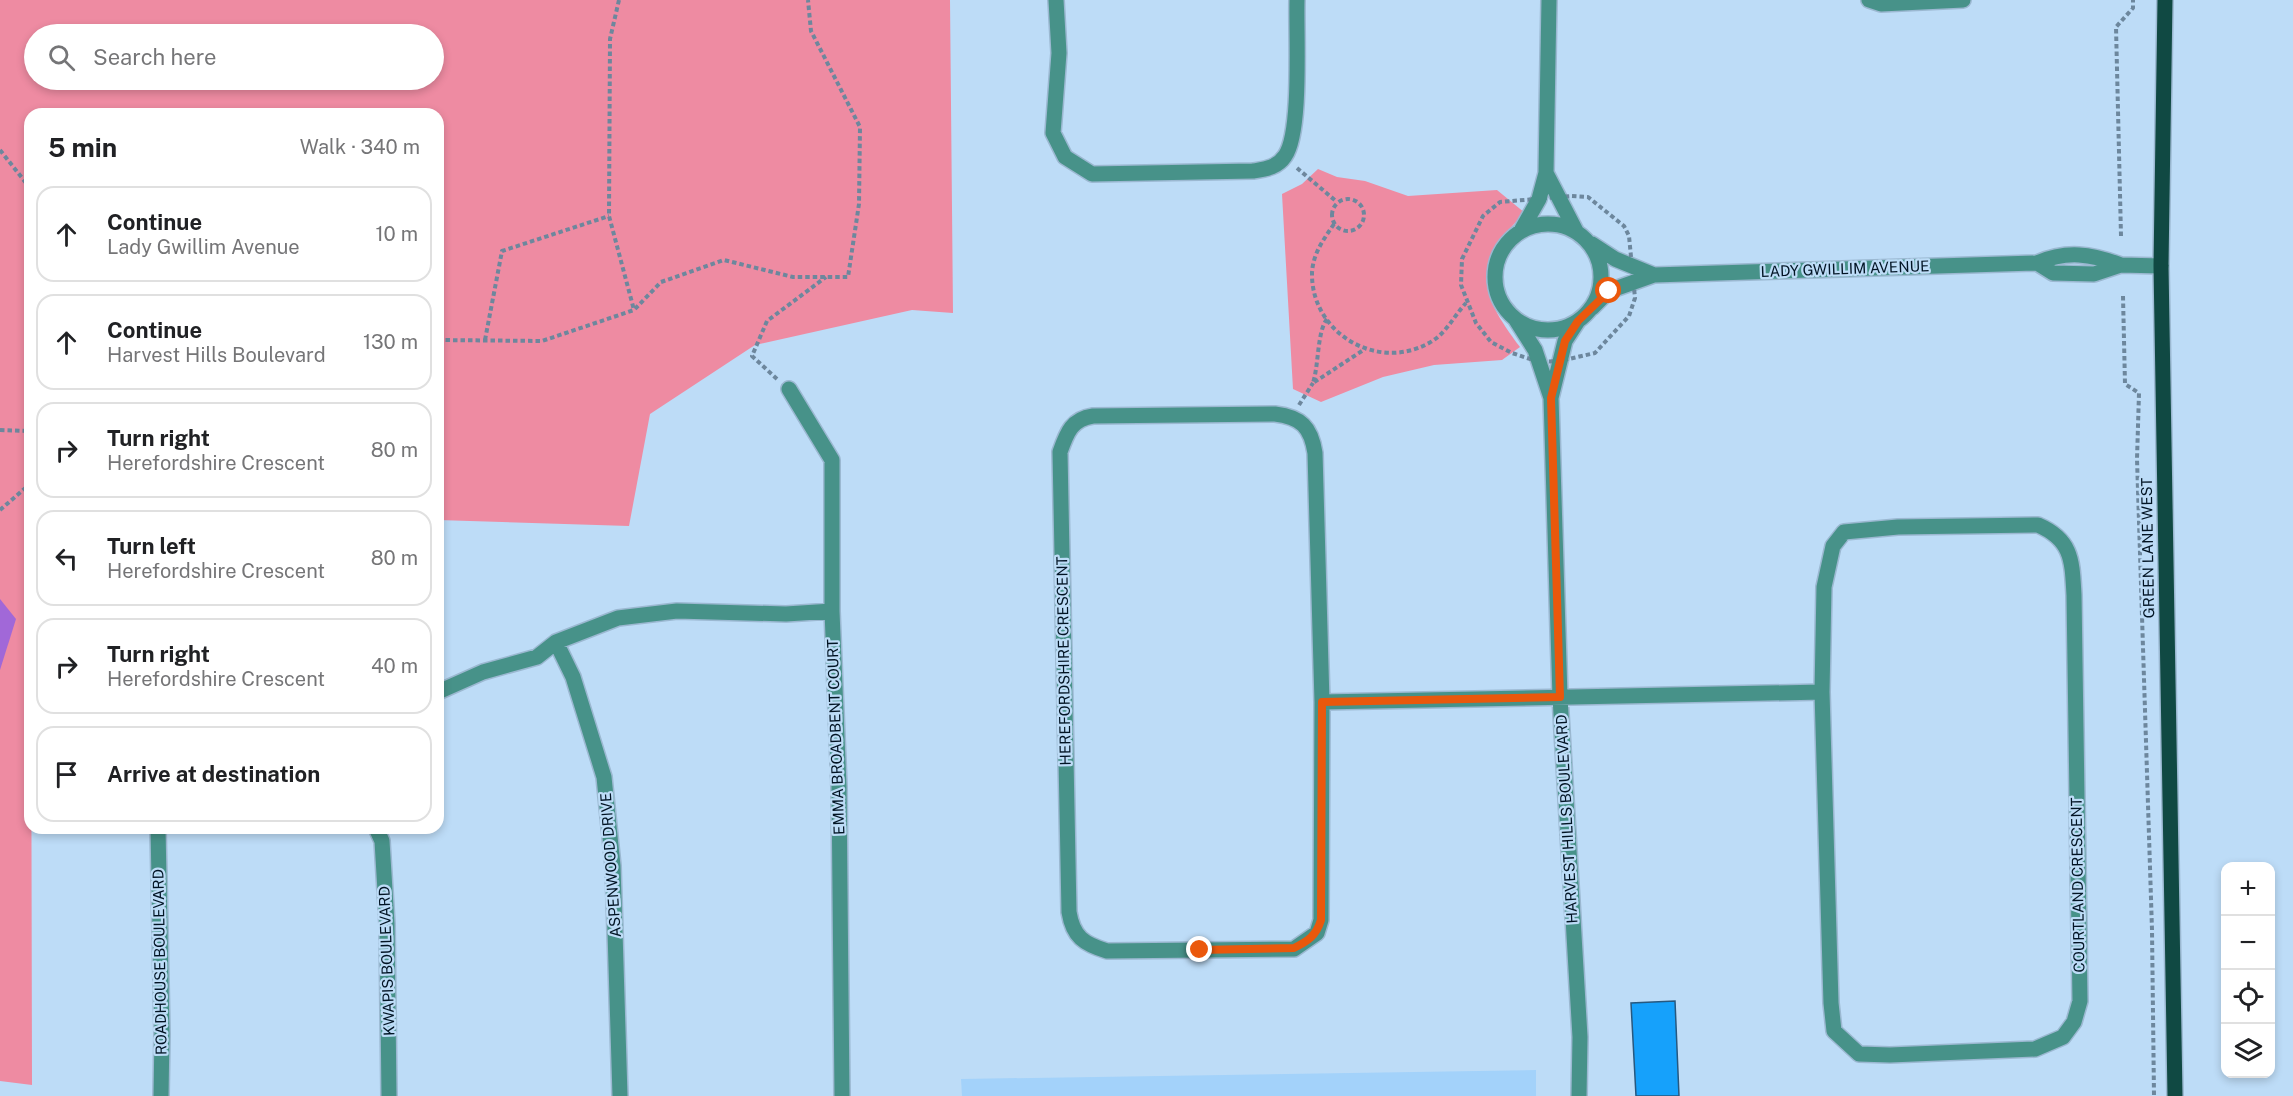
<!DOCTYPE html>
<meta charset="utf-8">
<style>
:root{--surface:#fff;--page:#f6f6f6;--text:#202124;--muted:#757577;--line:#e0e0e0}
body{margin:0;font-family:"Public Sans",sans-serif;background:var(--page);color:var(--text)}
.controls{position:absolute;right:18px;bottom:18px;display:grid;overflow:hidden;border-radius:12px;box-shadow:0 3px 9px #0003}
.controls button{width:54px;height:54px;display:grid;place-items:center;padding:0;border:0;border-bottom:2px solid var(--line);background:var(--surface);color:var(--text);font:30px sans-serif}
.stop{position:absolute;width:18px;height:18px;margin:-14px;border:4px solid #ea580c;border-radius:50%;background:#fff}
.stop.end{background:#ea580c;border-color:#fff;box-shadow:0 2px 6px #0008}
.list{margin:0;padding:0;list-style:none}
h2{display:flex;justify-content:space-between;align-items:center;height:78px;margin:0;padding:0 24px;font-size:26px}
h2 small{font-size:20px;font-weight:400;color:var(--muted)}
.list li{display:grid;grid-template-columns:39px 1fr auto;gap:18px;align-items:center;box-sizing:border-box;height:96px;margin:0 12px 12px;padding:0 12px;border:2px solid var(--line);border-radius:18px}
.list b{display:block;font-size:22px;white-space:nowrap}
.list p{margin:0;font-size:20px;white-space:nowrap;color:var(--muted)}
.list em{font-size:20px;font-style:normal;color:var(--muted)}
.icon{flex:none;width:33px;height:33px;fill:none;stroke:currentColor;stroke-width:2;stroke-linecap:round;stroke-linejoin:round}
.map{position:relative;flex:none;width:2293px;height:1096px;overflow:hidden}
.search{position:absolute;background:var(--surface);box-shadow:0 3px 9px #0003;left:24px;top:24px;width:420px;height:66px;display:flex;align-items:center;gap:15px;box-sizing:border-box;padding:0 21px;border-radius:33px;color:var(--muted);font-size:22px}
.panel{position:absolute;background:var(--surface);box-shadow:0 3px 9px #0003;left:24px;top:108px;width:420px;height:726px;border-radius:18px}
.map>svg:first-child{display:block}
</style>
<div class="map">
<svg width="2293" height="1096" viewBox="0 0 2293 1096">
<rect width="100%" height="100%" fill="#bddcf7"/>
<!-- built -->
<path fill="#a3d2fa" d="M1536,1070V1096H962L961,1079Z"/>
<!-- green -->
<path fill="#ee8ba2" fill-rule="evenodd" d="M0,0H950L953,313L912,310L755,345L650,414L629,526L438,520V114H30L32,1085L0,1081ZM34,34H434V80H34Z
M1318,169L1337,177L1365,181L1408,196L1497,190L1525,213C1471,265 1478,291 1520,347L1502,360L1434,365L1383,377L1321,402L1293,389L1282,194L1302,184Z"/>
<!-- water -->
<path fill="#a168d8" d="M0,599L16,619L0,670Z"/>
<!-- building -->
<path fill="#16a1fb" stroke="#27587f" stroke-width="1.5" d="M1675,1001L1679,1096H1636L1631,1003Z"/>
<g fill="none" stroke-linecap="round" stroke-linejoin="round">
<!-- street casing -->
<g stroke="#9bb8d1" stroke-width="18">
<path id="street" d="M1056,0L1059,53L1053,133L1065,157L1092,174L1253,171C1265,169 1277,168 1285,156C1302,132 1296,34 1297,0
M1869,0L1881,4L1963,0
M1546,173L1576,231
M1495 277a53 53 0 1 1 106 0a53 53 0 1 1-106 0Z
M1522,229L1539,199L1546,173L1549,0
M1592,244L1615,259L1654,275
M2037,263L2053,273L2094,274L2121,265L2161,266
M1592,308L1609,291L1654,275L2037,263C2067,250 2091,254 2121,265
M1516,320L1535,350L1551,398L1560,697L1580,1037L1579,1096
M789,389L832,460V611L839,787L842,1096
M1551,398L1565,341L1578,321
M2038,525C2073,540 2072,562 2074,595L2080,1001L2074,1022L2063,1037L2035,1049L1890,1055L1859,1054L1834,1031L1831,1003L1822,692L1824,587L1833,546L1844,532L1898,527Z
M556,642L573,677L604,777L613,866L620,1096
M438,692L483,672L537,657L556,642L618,618L677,611L786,614L832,611
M1322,702L1321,920L1317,933L1294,949L1107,951C1084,944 1073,937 1069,912L1060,452C1067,432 1072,419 1093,416L1275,414C1301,417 1311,427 1315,453L1322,702L1822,692
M158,828L162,1034L161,1096
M376,828L382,841L387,924L389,1096"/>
</g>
<!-- primary casing -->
<g stroke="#9bb8d1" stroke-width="18">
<path id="primary" d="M2165,0L2161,266L2175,1096"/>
</g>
<!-- path -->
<path stroke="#6d879d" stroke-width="4" stroke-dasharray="4.5 3" stroke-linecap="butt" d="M619,0L610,39L609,216L634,310
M0,150L30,188
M1297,168L1337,202
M1572,196L1588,197L1624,226L1629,236L1635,298L1629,316L1595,353L1560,361L1539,362L1512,353L1491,342L1476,323L1461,285L1462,259L1483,216L1500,202Z
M1332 215a16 16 0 1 1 32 0a16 16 0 1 1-32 0Z
M1334,224C1324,239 1313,253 1312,273C1311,333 1377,372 1429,343C1446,334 1453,317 1466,303
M2121,236L2116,27L2133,8V0
M2123,296L2125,384L2139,393L2137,459L2152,930L2154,1096
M1327,319C1317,332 1319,364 1313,383L1365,349
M438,340L542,341L634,310L661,282L724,260L793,277H848L859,204L860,127L811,31L808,0
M485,340L502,251L609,216
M777,379L752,356L767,321L826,277
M1299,405L1313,383
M0,430L30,431
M0,510L30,484"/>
<!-- street -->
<use href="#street" stroke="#479289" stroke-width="15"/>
<!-- primary -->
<use href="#primary" stroke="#104943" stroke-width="15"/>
</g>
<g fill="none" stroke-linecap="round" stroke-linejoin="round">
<!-- route -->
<path stroke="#ea580c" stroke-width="8" d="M1200,950L1294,948C1308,941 1316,936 1321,920L1322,702L1560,697L1551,398L1565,341L1578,321L1609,291"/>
</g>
<g text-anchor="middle" stroke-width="4.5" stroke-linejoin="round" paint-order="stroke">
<!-- street labels -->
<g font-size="15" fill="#021424" stroke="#bddcf7">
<text transform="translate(1845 269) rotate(-2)" y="5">LADY GWILLIM AVENUE</text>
<text transform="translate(2148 548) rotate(-91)" y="5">GREEN LANE WEST</text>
<text transform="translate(1064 661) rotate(-91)" y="5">HEREFORDSHIRE CRESCENT</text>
<text transform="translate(836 737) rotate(-92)" y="5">EMMA BROADBENT COURT</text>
<text transform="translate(1567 819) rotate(-93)" y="5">HARVEST HILLS BOULEVARD</text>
<text transform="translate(611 865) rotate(-94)" y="5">ASPENWOOD DRIVE</text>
<text transform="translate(2078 885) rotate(-91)" y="5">COURTLAND CRESCENT</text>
<text transform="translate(387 961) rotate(-92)" y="5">KWAPIS BOULEVARD</text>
<text transform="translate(160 962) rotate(-91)" y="5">ROADHOUSE BOULEVARD</text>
</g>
</g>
</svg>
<div class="controls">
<button>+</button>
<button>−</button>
<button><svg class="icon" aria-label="locate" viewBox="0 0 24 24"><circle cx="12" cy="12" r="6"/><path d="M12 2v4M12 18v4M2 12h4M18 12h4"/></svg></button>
<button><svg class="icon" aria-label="layers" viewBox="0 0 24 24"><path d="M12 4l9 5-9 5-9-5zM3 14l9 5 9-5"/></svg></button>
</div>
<div class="stop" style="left:1609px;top:291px"></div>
<div class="stop end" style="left:1200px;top:950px"></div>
<div class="search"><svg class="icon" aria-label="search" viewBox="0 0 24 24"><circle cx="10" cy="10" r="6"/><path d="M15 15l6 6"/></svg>Search here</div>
<section class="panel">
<h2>5 min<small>Walk · 340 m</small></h2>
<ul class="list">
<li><svg class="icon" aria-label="ahead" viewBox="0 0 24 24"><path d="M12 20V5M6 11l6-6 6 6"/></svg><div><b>Continue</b><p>Lady Gwillim Avenue</p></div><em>10 m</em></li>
<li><svg class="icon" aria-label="ahead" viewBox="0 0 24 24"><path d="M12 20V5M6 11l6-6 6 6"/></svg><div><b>Continue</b><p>Harvest Hills Boulevard</p></div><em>130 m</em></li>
<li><svg class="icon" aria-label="right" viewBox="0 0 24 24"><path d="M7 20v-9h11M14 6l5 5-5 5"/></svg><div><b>Turn right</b><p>Herefordshire Crescent</p></div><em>80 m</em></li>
<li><svg class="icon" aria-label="left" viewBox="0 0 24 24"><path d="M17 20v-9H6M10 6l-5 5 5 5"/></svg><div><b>Turn left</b><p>Herefordshire Crescent</p></div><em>80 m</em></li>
<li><svg class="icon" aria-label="right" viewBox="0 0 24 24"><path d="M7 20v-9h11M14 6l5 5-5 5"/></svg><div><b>Turn right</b><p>Herefordshire Crescent</p></div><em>40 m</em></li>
<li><svg class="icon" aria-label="arrive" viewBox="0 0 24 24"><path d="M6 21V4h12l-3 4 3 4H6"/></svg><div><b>Arrive at destination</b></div></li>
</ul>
</section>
</div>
